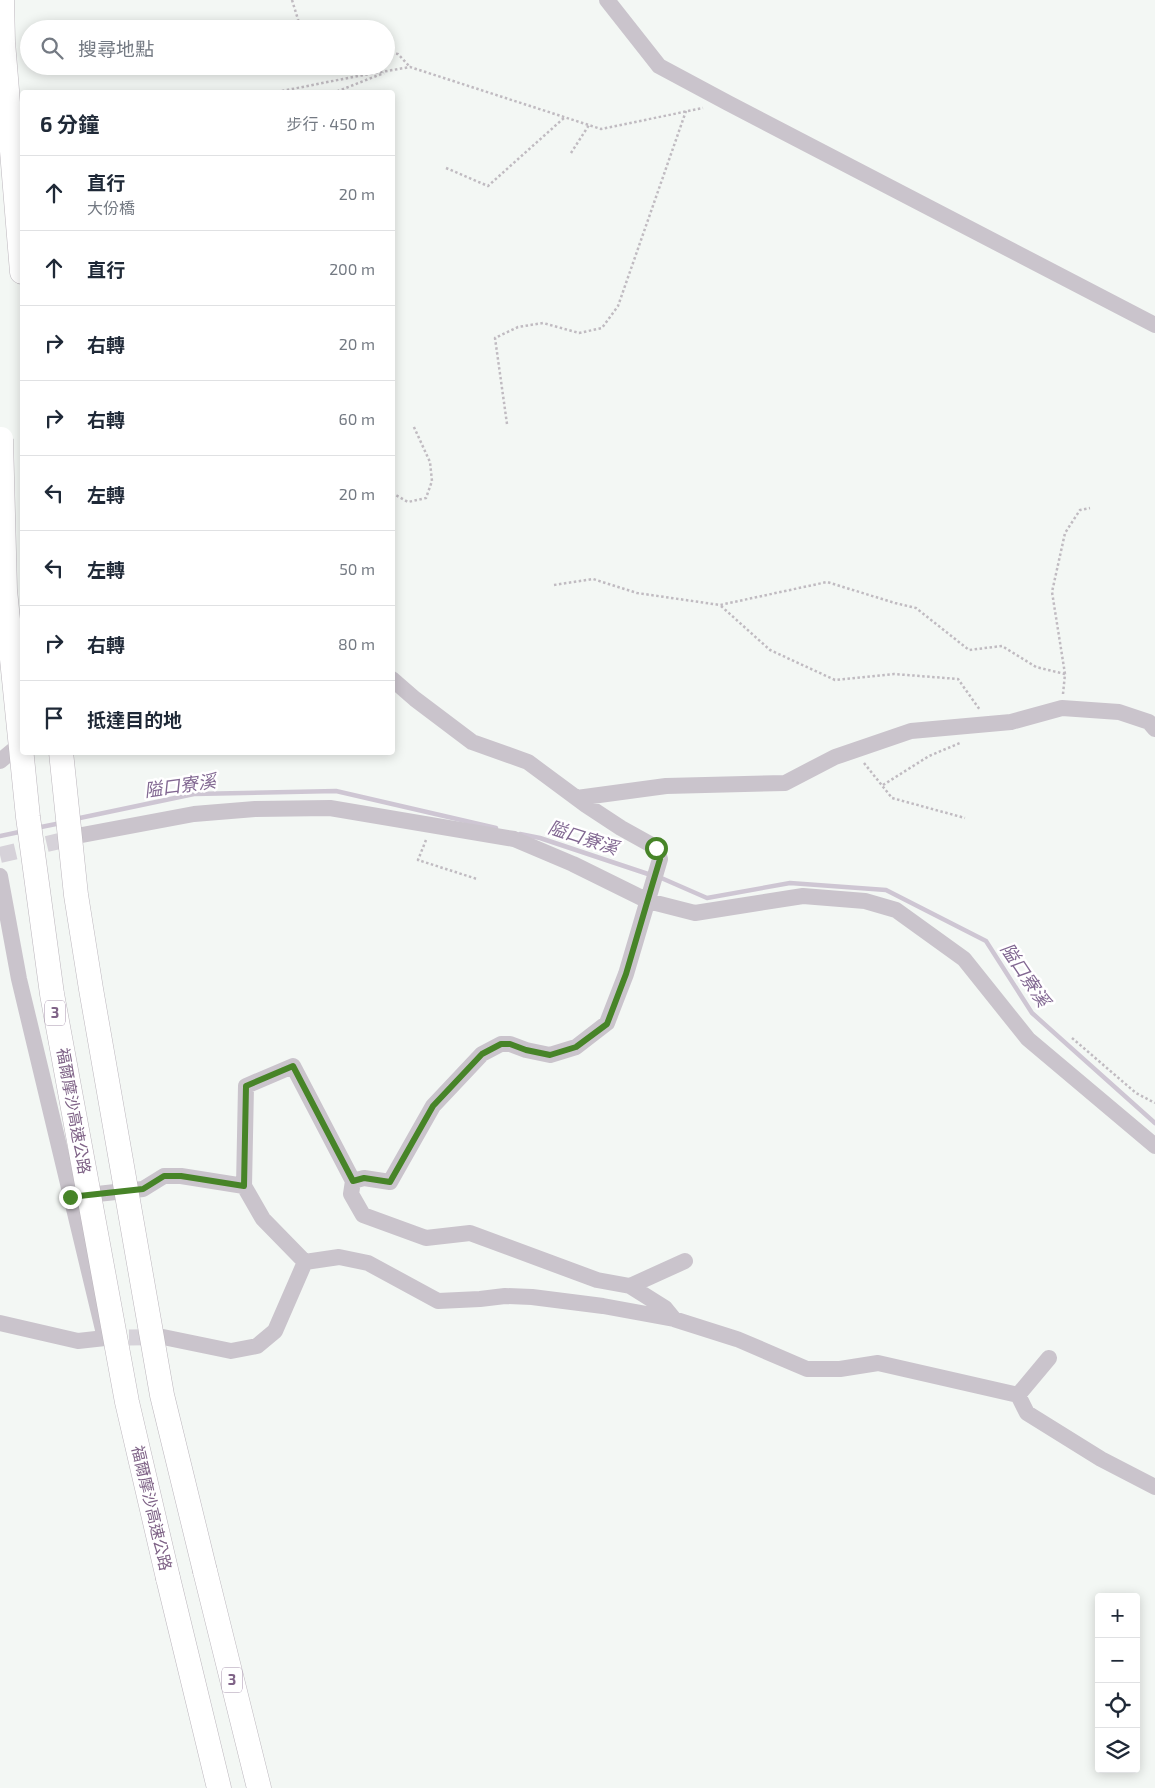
<!DOCTYPE html>
<html lang="zh-TW">
<meta charset="utf-8">
<style>
:root{--surface:#fff;--page:#f6f6f7;--text:#1f2937;--muted:#747a83;--line:#e0e1e3}
body{margin:0;font-family:"Exo 2","Noto Sans TC",sans-serif;background:var(--page);color:var(--text)}
.controls{position:absolute;right:15px;bottom:15px;display:grid;overflow:hidden;border-radius:5px;box-shadow:0 2px 12px #0003}
.controls button{width:45px;height:45px;display:grid;place-items:center;padding:0;border:0;border-bottom:1px solid var(--line);background:var(--surface);color:var(--text);font:25px sans-serif}
.stop{position:absolute;width:15px;height:15px;margin:-11px;border:4px solid #478428;border-radius:50%;background:#fff}
.stop.end{background:#478428;border-color:#fff;box-shadow:0 1px 5px #0008}
.list{margin:0;padding:0;list-style:none}
h2{display:flex;justify-content:space-between;align-items:center;height:65px;margin:0;padding:0 20px;font-size:21px}
h2 small{font-size:16px;font-weight:400;color:var(--muted)}
.list li{display:grid;grid-template-columns:32px 1fr auto;gap:15px;align-items:center;box-sizing:border-box;height:75px;padding:0 20px;border-top:1px solid var(--line)}
.list b{display:block;font-size:19px;white-space:nowrap}
.list p{margin:0;font-size:16px;white-space:nowrap;color:var(--muted)}
.list em{font-size:16px;font-style:normal;color:var(--muted)}
.icon{flex:none;width:28px;height:28px;fill:none;stroke:currentColor;stroke-width:2;stroke-linecap:round;stroke-linejoin:round}
.map{position:relative;flex:none;width:1155px;height:1788px;overflow:hidden}
.search{position:absolute;background:var(--surface);box-shadow:0 2px 12px #0003;left:20px;top:20px;width:375px;height:55px;display:flex;align-items:center;gap:12px;box-sizing:border-box;padding:0 18px;border-radius:28px;color:var(--muted);font-size:19px}
.panel{position:absolute;background:var(--surface);box-shadow:0 2px 12px #0003;left:20px;top:90px;width:375px;height:665px;border-radius:5px}
.map>svg:first-child{display:block}
</style>
<div class="map">
<svg width="1155" height="1788" viewBox="0 0 1155 1788">
<rect width="100%" height="100%" fill="#f3f7f4"/>
<g fill="none" stroke-linecap="round" stroke-linejoin="round">
<!-- stream -->
<path stroke="#cec6d3" stroke-width="4.5" d="M75,819L194,794L336,791L496,828
M36,828L61,823
M520,834L540,838L651,875
M0,836L24,831
M659,877L707,898L790,883L886,890L986,941L1032,1013L1155,1123"/>
<!-- minor-tunnel -->
<path stroke="#d6d2d9" stroke-width="16" stroke-dasharray="16 8" stroke-linecap="butt" d="M0,855L81,836
M105,1338L160,1337"/>
<!-- highway casing -->
<g stroke="#bcb6bd" stroke-width="25">
<path id="highway" d="M2,0L3,42L22,272
M205,1571L259,1788
M168,1578L219,1788"/>
</g>
<!-- path -->
<path stroke="#c0bbc1" stroke-width="2.5" stroke-dasharray="2.5 2.5" stroke-linecap="butt" d="M292,0L300,26L307,29
M386,53L398,54L410,67
M277,92L358,76L410,67L601,129L703,108
M338,92V91L384,73
M571,153L589,125
M446,168L488,186L565,117
M507,424L495,338L518,327L543,323L579,333L602,328L618,306L686,111
M392,493L408,502L426,498L432,481L430,462L413,425
M554,585L593,579L637,593L720,605L827,582L895,603L916,608L969,650L1002,646L1036,667L1065,674L1063,694
M721,606L770,650L835,680L894,674L958,679L980,710
M1065,674L1052,592L1065,533L1080,510L1090,508
M864,763L892,798L965,818
M883,785L929,756L960,743
M426,840L418,860L477,879
M1072,1038L1136,1093L1155,1103"/>
<!-- minor -->
<path stroke="#cac4cc" stroke-width="16" d="M607,0L659,66L728,103L1155,325
M392,679L415,699L472,742L528,762L586,805L621,828L657,848L660,859L626,974L607,1023L576,1047L550,1055L526,1050L510,1044H501L482,1054L433,1106L390,1182L364,1178L353,1181L351,1194L363,1215L426,1238L470,1233L597,1280L630,1286L665,1308L674,1319
M0,761L22,743
M577,798L666,786L785,783L835,757L911,731L1011,722L1062,708L1119,712L1149,722L1155,729
M82,835L194,814L255,809L330,808L514,839L573,864L648,901L695,913L803,896L865,901L896,910L964,959L1028,1039L1155,1146
M0,876L19,979L105,1338L78,1341L0,1323
M79,1196L143,1189L164,1176H181L244,1186
M305,1262L263,1219L244,1186L246,1086L293,1066L353,1181
M630,1286L685,1261
M163,1337L231,1351L257,1346L275,1331L305,1262L339,1257L368,1263L438,1301L480,1299L505,1296L532,1297L603,1306L674,1319L737,1339L807,1369H840L878,1363L1018,1395L1049,1358
M1018,1395L1027,1413L1101,1459L1155,1487"/>
<!-- highway -->
<use href="#highway" stroke="#fff" stroke-width="24"/>
<!-- highway-bridge casing -->
<g stroke="#bcb6bd" stroke-width="25" stroke-linecap="butt">
<path id="highway-bridge" d="M1,439L5,590L28,817L52,994L127,1402L168,1578
M61,752L76,895L91,989L162,1395L205,1571"/>
</g>
<!-- highway-bridge -->
<use href="#highway-bridge" stroke="#fff" stroke-width="24"/>
</g>
<g fill="none" stroke-linecap="round" stroke-linejoin="round">
<!-- route -->
<path stroke="#478428" stroke-width="6" d="M70,1197L143,1189L164,1176H181L244,1186L246,1086L293,1066L353,1181L364,1178L390,1182L433,1106L482,1054L501,1044H510L526,1050L550,1055L576,1047L607,1024L626,974L651,889L660,859L656,848"/>
</g>
<g text-anchor="middle" stroke-width="5" stroke-linejoin="round" paint-order="stroke">
<!-- shield labels -->
<g fill="#fff" stroke="#a592ab" stroke-width="1">
<rect x="45" y="1000.5" width="20" height="25" rx="4"/>
<rect x="222" y="1667.5" width="20" height="25" rx="4"/>
</g>
<g font-size="15" font-weight="bold" fill="#7f6387">
<text x="55" y="1018">3</text>
<text x="232" y="1685">3</text>
</g>
<!-- street labels -->
<g font-size="16" fill="#7f6387" stroke="#fff">
<text transform="translate(74 1111) rotate(80)" y="6">福爾摩沙高速公路</text>
<text transform="translate(152 1508) rotate(77)" y="6">福爾摩沙高速公路</text>
</g>
<!-- water labels -->
<g font-size="18" font-style="italic" fill="#826892" stroke="#fff">
<text transform="translate(180 786) rotate(-8)" y="6">隘口寮溪</text>
<text transform="translate(583 838) rotate(18)" y="6">隘口寮溪</text>
<text transform="translate(1025 975) rotate(56)" y="6">隘口寮溪</text>
</g>
</g>
</svg>
<div class="controls">
<button>+</button>
<button>−</button>
<button><svg class="icon" aria-label="locate" viewBox="0 0 24 24"><circle cx="12" cy="12" r="6"/><path d="M12 2v4M12 18v4M2 12h4M18 12h4"/></svg></button>
<button><svg class="icon" aria-label="layers" viewBox="0 0 24 24"><path d="M12 4l9 5-9 5-9-5zM3 14l9 5 9-5"/></svg></button>
</div>
<div class="stop" style="left:656px;top:848px"></div>
<div class="stop end" style="left:70px;top:1197px"></div>
<div class="search"><svg class="icon" aria-label="search" viewBox="0 0 24 24"><circle cx="10" cy="10" r="6"/><path d="M15 15l6 6"/></svg>搜尋地點</div>
<section class="panel">
<h2>6 分鐘<small>步行 · 450 m</small></h2>
<ul class="list">
<li><svg class="icon" aria-label="ahead" viewBox="0 0 24 24"><path d="M12 20V5M6 11l6-6 6 6"/></svg><div><b>直行</b><p>大份橋</p></div><em>20 m</em></li>
<li><svg class="icon" aria-label="ahead" viewBox="0 0 24 24"><path d="M12 20V5M6 11l6-6 6 6"/></svg><div><b>直行</b></div><em>200 m</em></li>
<li><svg class="icon" aria-label="right" viewBox="0 0 24 24"><path d="M7 20v-9h11M14 6l5 5-5 5"/></svg><div><b>右轉</b></div><em>20 m</em></li>
<li><svg class="icon" aria-label="right" viewBox="0 0 24 24"><path d="M7 20v-9h11M14 6l5 5-5 5"/></svg><div><b>右轉</b></div><em>60 m</em></li>
<li><svg class="icon" aria-label="left" viewBox="0 0 24 24"><path d="M17 20v-9H6M10 6l-5 5 5 5"/></svg><div><b>左轉</b></div><em>20 m</em></li>
<li><svg class="icon" aria-label="left" viewBox="0 0 24 24"><path d="M17 20v-9H6M10 6l-5 5 5 5"/></svg><div><b>左轉</b></div><em>50 m</em></li>
<li><svg class="icon" aria-label="right" viewBox="0 0 24 24"><path d="M7 20v-9h11M14 6l5 5-5 5"/></svg><div><b>右轉</b></div><em>80 m</em></li>
<li><svg class="icon" aria-label="arrive" viewBox="0 0 24 24"><path d="M6 21V4h12l-3 4 3 4H6"/></svg><div><b>抵達目的地</b></div></li>
</ul>
</section>
</div>
